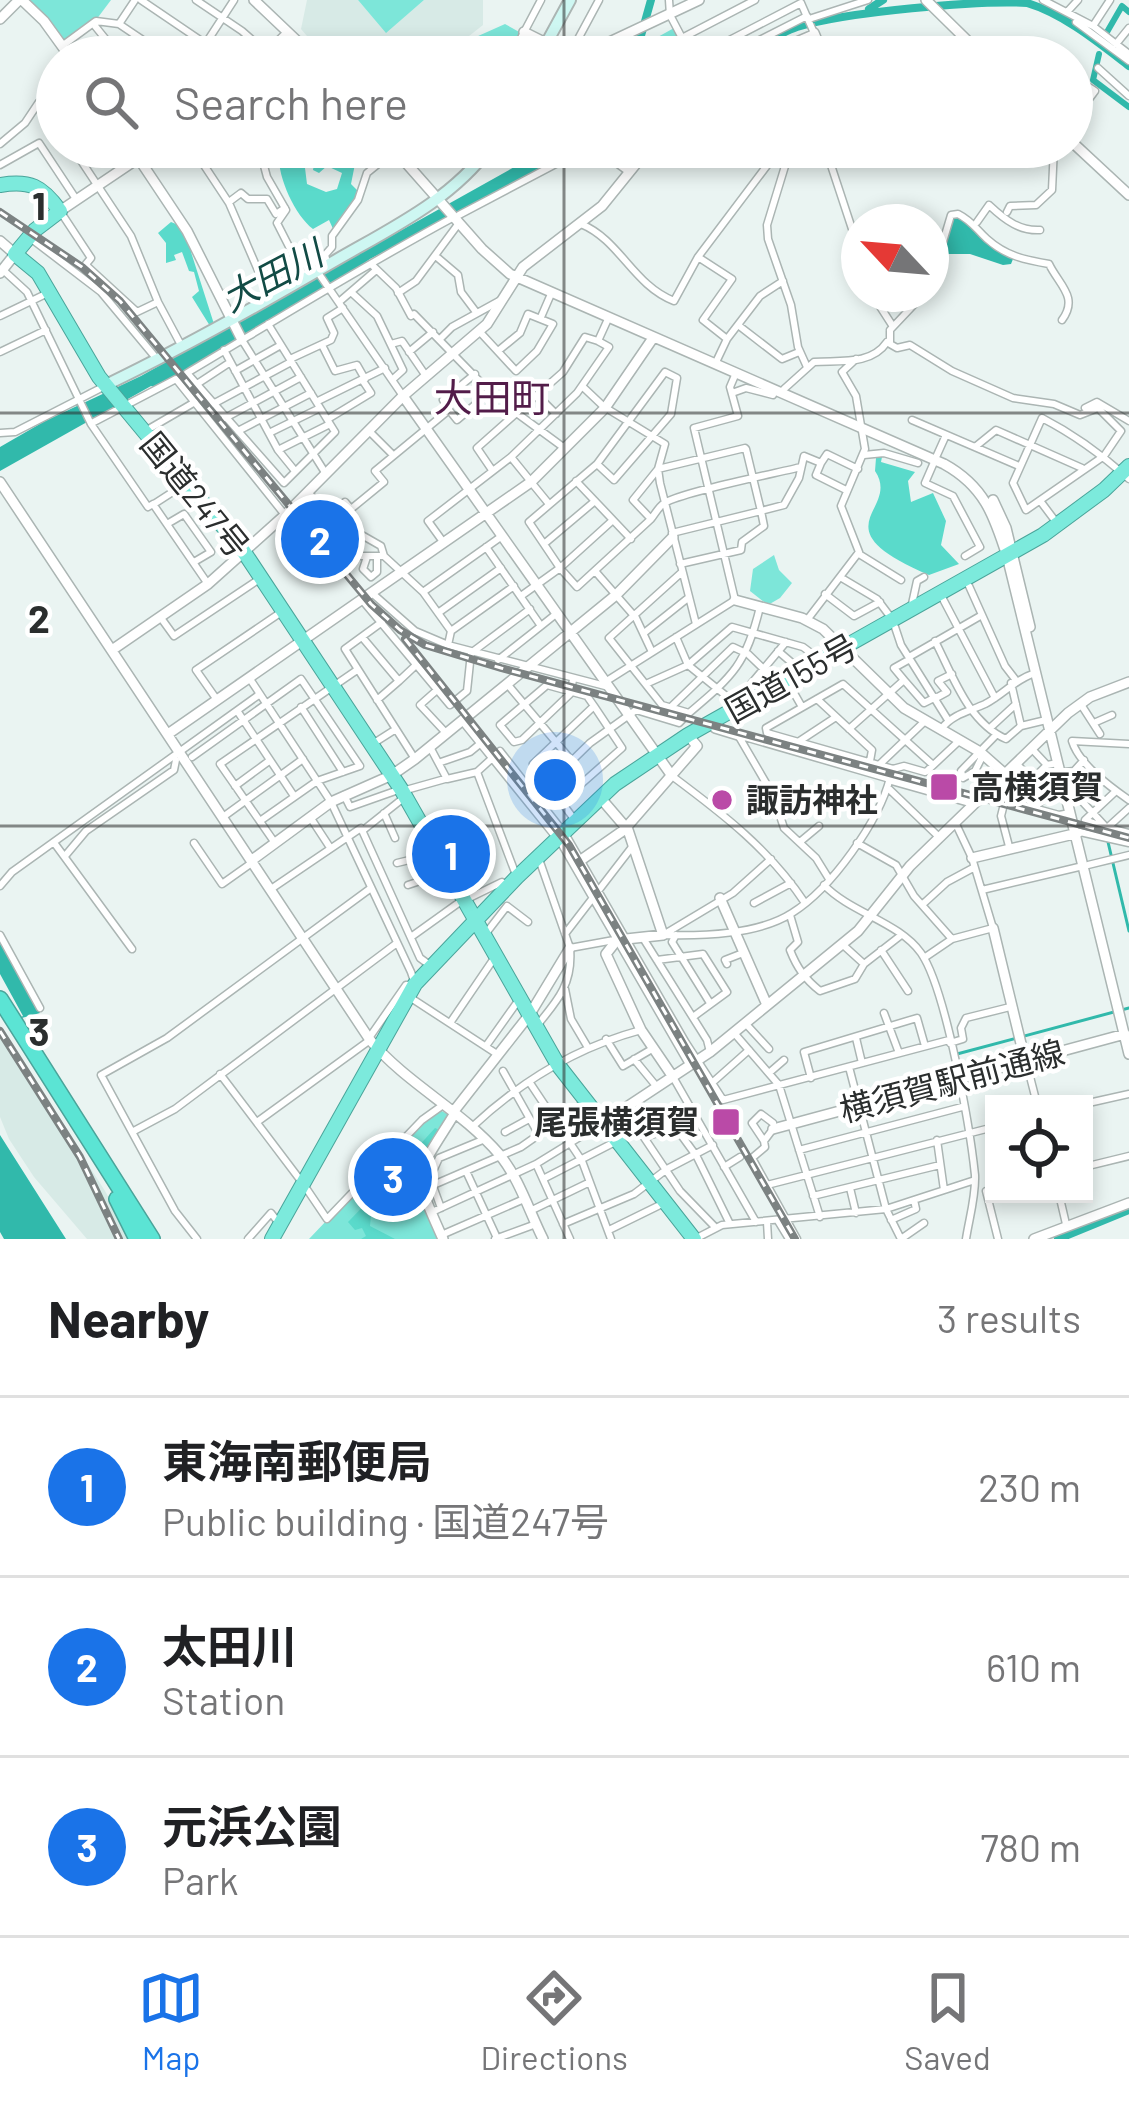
<!DOCTYPE html>
<meta charset="utf-8">
<style>
:root{--surface:#fff;--page:#f2f2f2;--text:#202124;--muted:#757577;--line:#e0e0e0;--accent:#1a73e8}
body{margin:0;font-family:Barlow,"Noto Sans JP",sans-serif;background:var(--page);color:var(--text)}
.controls{position:absolute;right:36px;bottom:36px;display:grid;overflow:hidden;border-radius:0px;box-shadow:0 6px 18px #0003}
.controls button{width:108px;height:108px;display:grid;place-items:center;padding:0;border:0;border-bottom:3px solid var(--line);background:var(--surface);color:var(--text);font:60px sans-serif}
.compass{position:absolute;left:841px;top:204px;width:108px;height:108px;border-radius:50%;background:var(--surface);box-shadow:0 6px 18px #0003;rotate:296deg}
.you{position:absolute;left:555px;top:780px;width:42px;height:42px;margin:-30px;border:9px solid #fff;border-radius:50%;background:#1a73e8;box-shadow:0 0 0 18px #1a73e833}
.badge{display:grid;place-items:center;width:78px;height:78px;border-radius:50%;background:var(--accent);color:#fff;font-size:39px;font-weight:700}
.pin{position:absolute;translate:-50% -50%;border:6px solid #fff;box-shadow:0 3px 12px #0006}
.list{margin:0;padding:0;list-style:none}
h2{display:flex;justify-content:space-between;align-items:center;height:156px;margin:0;padding:0 48px;font-size:51px}
h2 small{font-size:39px;font-weight:400;color:var(--muted)}
.list li{display:grid;grid-template-columns:78px 1fr auto;gap:36px;align-items:center;box-sizing:border-box;height:180px;padding:0 48px;border-top:3px solid var(--line)}
.list b{display:block;font-size:45px;white-space:nowrap}
.list p{margin:0;font-size:39px;white-space:nowrap;color:var(--muted)}
.list em{font-size:39px;font-style:normal;color:var(--muted)}
.icon{flex:none;width:66px;height:66px;fill:none;stroke:currentColor;stroke-width:2;stroke-linecap:round;stroke-linejoin:round}
.map{position:relative;flex:none;width:1129px;height:1239px;overflow:hidden}
.search{position:absolute;background:var(--surface);box-shadow:0 6px 18px #0003;left:36px;right:36px;top:36px;height:132px;display:flex;align-items:center;gap:30px;box-sizing:border-box;padding:0 42px;border-radius:66px;color:var(--muted);font-size:45px}
.sheet{height:696px;background:var(--surface)}
nav{display:flex;justify-content:space-around;align-items:center;box-sizing:border-box;height:168px;border-top:3px solid var(--line);background:var(--surface);font-size:33px;color:var(--muted)}
nav a{display:grid;justify-items:center;gap:6px}
nav .on{color:var(--accent)}
.map>svg:first-child{display:block}
</style>
<div class="map">
<svg width="1129" height="1239" viewBox="0 0 1129 1239">
<rect width="100%" height="100%" fill="#eaf4f2"/>
<!-- built -->
<path fill="#d7eae6" d="M307,0H358L386,32L424,0H483V25L464,40L463,53L466,57H325L301,29Z
M0,1026L105,1191L133,1239H87L34,1177L9,1139L0,1117Z"/>
<!-- green -->
<path fill="#7de6d9" d="M30,0H111L96,20L65,42Z
M358,0H424L386,33Z
M505,24L521,33L508,57H476L474,52L466,53L467,41Z
M674,28L689,57H647L650,47L658,42L656,38Z
M774,555L779,570L792,583L780,598L768,605L750,591L753,569Z
M438,1109L451,1116L424,1159L416,1181L442,1239H309L422,1120Z"/>
<!-- forest -->
<path fill="#5adacb" d="M279,147H297L294,153L304,160L307,184L326,192L337,189L342,173L327,166L319,173L313,170L315,159L334,158L355,164L351,184L360,193L334,231L329,220L313,229C293,214 275,171 279,147Z
M171,222L181,226L193,249L191,252L214,324L210,326L192,297L199,291L194,272L189,271L182,252L174,255L176,260L166,263V243L158,233Z
M882,457L881,462L915,472L908,481L911,502L933,493L946,521L941,545L959,564L929,575C815,526 902,511 875,471L876,458Z
M435,1128L440,1130L424,1154L420,1151L399,1179L400,1200L394,1189L395,1196H387L391,1201L372,1206L370,1226L395,1239H361L366,1236L362,1228L355,1230L348,1222L379,1190L389,1191L396,1183V1171Z"/>
<!-- water -->
<path fill="#31b9ab" d="M550,147H582L370,259L339,281L156,387L151,386L0,471V447L45,421L141,376Z
M959,218L1013,259L1011,264L1003,265L970,254H939L953,219Z
M0,943L40,1013L18,1019L23,1016L0,974Z
M0,1135L66,1239H4L0,1232Z"/>
<g fill="none" stroke-linecap="round" stroke-linejoin="round">
<!-- stream -->
<path stroke="#31b9ab" stroke-width="3" d="M1108,842L1129,931
M957,1054L1129,1008"/>
<!-- canal -->
<path stroke="#31b9ab" stroke-width="6" d="M1107,32L1122,6L1129,12
M1099,54L1093,80L1129,107"/>
<!-- river -->
<path stroke="#31b9ab" stroke-width="8" d="M869,9L883,0
M635,57L651,0
M739,57C758,48 777,34 797,27C845,12 979,0 1027,3C1064,14 1099,43 1129,66
M1058,1239L1129,1210"/>
<!-- minor casing -->
<g stroke="#abb5b3" stroke-width="9">
<path id="minor" d="M141,0L225,57
M196,0L242,31L266,52
M669,0L670,15L692,57
M1043,0L1093,26L1129,54
M1067,12L1078,0
M809,19L868,0
M1076,22L1129,61
M119,24L135,0
M95,26L120,57
M1093,26L1110,0
M682,38L755,0
M1116,44L1129,28
M62,46L96,21L119,24L168,57
M570,54L599,0
M197,57L234,0
M261,57L287,32
M511,57L541,0
M697,57L801,3
M726,57L807,16
M758,57L814,33L801,3
M999,57L1027,43L1043,57
M1098,68L1129,96
M1072,76L1095,91L1072,122
M42,102L57,124
M0,144L25,123L39,102L57,99
M72,147L131,236L158,302L181,345
M192,147L229,203L270,298
M259,147L267,177L286,210L277,223L304,276
M441,147L447,154L455,147
M495,147L515,159L537,147
M621,147L611,159L629,172
M825,147L859,250
M789,153L767,225L768,239L791,305L798,347L807,367
M0,165L39,143L76,199
M229,202L241,193L248,199H267L276,214L285,208
M60,211L91,258L86,264L88,267L137,312L158,302
M1007,212L1010,206L1036,205L1052,190L1054,147
M459,215L588,147
M977,222L989,205C1006,221 1020,231 1040,230
M581,224C620,240 633,285 674,301L698,257L778,151H789
M29,237L101,292L156,358
M698,257L732,279L703,320L727,339L760,296L783,281
M438,258L458,275L461,292L476,312
M328,265L325,255L332,247V236L358,200L367,173L394,151
M272,267L282,291
M3,270L27,292L91,424L148,507L153,504L208,584
M317,271L403,396
M931,282L951,215L958,214C972,221 976,229 987,239C1006,256 1025,260 1049,264C1059,285 1079,297 1062,320
M352,293L377,316L403,370L392,380
M398,293L416,281L459,223
M872,294L892,325
M219,296L259,277
M339,302L375,271
M0,316L50,292
M541,317L551,294
M268,324L335,432L284,483L187,373C276,320 363,266 454,217
M738,325L782,359L799,352
M890,330L924,294
M479,331L516,371L537,351L553,324L528,314L520,333L498,351
M890,331V344L897,348L910,345L952,371L1013,398L1054,404L1080,415L1098,408L1121,431L1104,456L1026,510L1013,483L1042,418C1075,435 1101,454 1129,479
M440,339L452,327L501,300
M242,340L326,474
M391,344L402,341L426,376
M322,345L335,371L357,365L365,379
M224,350L278,450L295,471
M0,352L46,330
M409,352L433,332
M290,359L331,340L334,333L327,318L343,308
M717,360L727,339
M235,371L281,345
M197,384L229,363
M583,387L602,405
M784,389L814,362C838,360 871,366 887,342
M732,393L746,388L773,395
M538,396L556,414
M318,401L385,368
M213,404L291,362
M606,408L665,444L658,469L660,483L696,624
M1085,408L1097,402L1129,421
M449,410L443,400L475,374
M518,414L563,447
M225,418L301,377
M328,419L371,393L363,381
M912,420L1019,466
M92,423L176,379L285,515
M147,430L195,402
M368,430L393,455
M238,431L311,393
M0,433L15,432L103,387
M269,433L320,408
M975,447L996,430L1082,468
M280,449L330,424
M864,455L884,453L918,463
M937,455L946,435
M511,457L577,393L609,347L598,341L608,319
M935,460L925,483L953,496L980,547L965,556
M821,463L816,475L846,490
M492,470L477,448L563,372L585,337L598,341
M576,481L631,539
M531,482L549,504
M308,492L329,516L345,502L351,509L384,482L375,471L449,410L457,420L490,392L414,314L411,316L396,288L371,264
M1041,502L1056,522
M154,504L185,484
M613,520L560,568L577,587L651,519
M167,524L184,514L211,552L194,562
M672,533L761,511L746,449L745,448L658,469L633,500L651,519C655,514 658,508 663,504C677,493 777,473 801,467
M441,539L428,521L511,457L528,478
M544,544L595,501
M486,547L541,626L556,614
M859,554L901,580
M384,556H356L348,543L360,534L381,546L384,556L423,592L451,631L448,645L609,687
M367,557L363,569L371,577L377,572V556
M680,564L741,550L742,542L764,526L761,511L784,505L799,478L804,456L821,463L827,454L858,469
M595,571L636,618L652,652
M682,572L609,638L662,705L689,713C734,675 746,664 760,607
M840,577L877,599L892,619
M969,586L1005,666L1015,679
M423,592L502,536
M373,594L415,631L448,645
M825,594L854,616L880,602
M521,596L560,568L529,522L597,464L665,372L677,378L671,414L614,480L597,464
M943,599L995,698
M363,601L450,705L467,691L471,653L530,609
M912,604L917,581L924,577
M438,613L501,568
M161,618L174,636L258,580
M807,620L859,552L841,506L865,449L856,396L842,372L856,359
M382,622L345,649L415,759
M895,627L901,645L948,720
M451,631L514,586
M644,633L688,598
M362,637L399,681L416,665
M676,637L688,665L735,703L786,642
M935,641C953,676 968,722 1006,739L1021,726L1046,720
M778,651L798,668
M909,657L982,615
M498,660L541,626
M250,679L331,802L411,972L415,984L406,985L369,1038
M573,680L570,694L522,740L514,742L500,725L547,685L587,696L594,706
M904,680L924,703L936,697
M605,682L735,600L694,428L738,416L730,387L736,373
M648,683L688,665L732,627L803,647L819,659
M1011,683L1021,726
M508,685L571,760
M790,686L802,707
M437,690L420,705L447,734
M215,697L196,670L280,613
M936,698L947,692L938,681L952,674
M817,699L872,750L870,761
M377,700L399,681
M1080,703L1100,734
M672,706L733,647L748,654L777,682
M301,707L343,772
M238,712L294,796
M463,722L555,836
M1096,722L1112,715
M942,728C953,714 970,711 985,704C1004,694 1014,680 1035,673
M990,728L1016,704
M849,729L904,680L894,668L910,659
M738,735L773,795L784,828L816,858L829,879
M738,735L890,779
M374,743L396,729
M795,744L836,717
M1129,744L1072,741C1079,764 1109,786 1129,800
M431,749L447,779L477,772L500,751L562,830
M1032,749L1047,765L1058,763
M983,755L975,771L963,778L961,771L996,735
M192,757L301,679L360,766L317,781L260,821
M441,762L470,752L481,743
M1016,763L1032,780
M879,765L925,721
M933,765L843,684L766,728L767,733L893,769L904,766L925,772L927,771L960,740
M477,772L516,875
M1065,772L1074,771L1084,760
M1005,775L1036,807
M672,776C723,814 770,850 805,903
M235,786L269,761
M888,788L939,837
M406,790L445,779
M344,795L350,807L401,789
M987,795L1059,815L1070,813
M536,796L590,743L636,710L679,723L689,713
M1078,797L1104,825
M1072,798L1100,776
M1011,800L1047,765
M562,801L622,748L594,706L533,764L574,819
M1003,808L1001,816L1010,850
M1034,808L1054,789L1064,787
M384,813L395,838
M223,817L303,759
M310,817L329,846
M1107,828L1085,820L1116,791
M1109,828L1129,833
M362,831L406,796
M1080,832L1129,843
M567,837L686,1043L723,1100L949,1040
M1104,837L1107,828L1129,808
M801,841L819,826
M194,843L222,884L253,862
M275,843L220,764L357,670
M561,843L690,1066
M857,843L896,865L914,896L952,939
M55,844L132,949
M65,856L86,831L174,770L176,760
M397,863L434,854
M1088,865L1129,855
M408,885L444,873
M824,885C851,913 899,922 921,953C946,989 970,1128 975,1175C976,1196 969,1219 966,1239
M0,886L12,872L260,694
M271,889L361,828L420,958L431,966
M982,890L1083,866
M754,903L791,883
M923,904L947,882L973,868
M790,915L798,942L790,950C797,968 805,979 820,991L855,979L864,964L900,936
M487,932L507,906L528,922
M565,934L632,847
M0,935L40,1008
M663,935C702,936 758,935 792,913C832,888 879,821 890,778
M663,935L733,893L771,859
M676,935L672,942L710,1003
M411,937L457,904L502,882L505,884
M643,938L707,1040L710,1052
M842,944L864,964
M570,948L614,940
M881,950L908,991
M924,958L952,939L993,928L972,858L955,822
M657,960L703,954L727,992L693,1017
M727,964L725,960L743,953
M565,989L571,1019L587,1046
M411,998L497,1054
M884,1013L899,1053
M450,1023L495,957
M539,1023C559,999 573,982 570,948L540,862
M746,1024L769,1049
M735,1034L779,1085L820,1217
M856,1038L862,1063
M606,1039L623,1066L652,1049
M950,1043L963,1039L961,1028L966,1018L1010,1007
M486,1046L518,1001
M634,1059L657,1087
M1026,1061L1037,1104
M849,1067L886,1209L901,1239
M503,1071L539,1135
M769,1073L784,1060
M220,1074L301,1181
M673,1077L756,1222
M811,1078L804,1052L917,1018L925,1046
M713,1082L749,1050
M530,1083L582,1161L611,1239
M1084,1104L1129,1094
M629,1106L635,1124L680,1191L715,1227
M257,1122L370,1040
M773,1123L761,1114L752,1123L764,1141L773,1129
M472,1127C520,1082 578,1047 641,1030
M676,1128L695,1154
M132,1132L175,1109L397,943
M505,1132L529,1119
M644,1137L676,1128L695,1116
M937,1140L944,1190
M764,1141L765,1147L752,1158L797,1239
M799,1150L962,1107
M696,1155L730,1224
M537,1166L570,1239
M724,1167L740,1157
M1084,1167L1129,1156
M466,1171L497,1238
M543,1179L615,1142
M767,1185L994,1127
M431,1186L521,1147L584,1103
M306,1188L327,1219L422,1120L443,1105
M850,1188L856,1213
M986,1191L998,1239
M1059,1194L1066,1224
M813,1196L940,1165
M441,1208L430,1178L439,1158L485,1139
M530,1211L588,1183
M432,1212L536,1164L601,1124
M891,1220L916,1209L914,1200
M778,1221L789,1239
M767,1222L768,1239
M563,1224L634,1194L667,1169L713,1145
M609,1230L662,1204
M446,1233L524,1199
M197,1239L175,1211L101,1075L167,1038L371,888
M248,1239L271,1213L278,1222
M495,1239L536,1224
M695,1239L722,1225L886,1209L975,1180
M901,1239L924,1223"/>
</g>
<!-- tertiary casing -->
<g stroke="#abb5b3" stroke-width="12">
<path id="tertiary" d="M22,0L44,21L70,57
M254,0L314,57
M926,0L984,57
M0,19L19,0
M524,32L566,53L582,55L699,0
M814,33L824,57
M856,57L866,44
M1072,142L1129,195
M131,147L187,231L242,340
M392,147L482,249L510,274L944,464C984,486 994,515 1007,556L1129,1054
M60,211L155,147
M0,241L15,254L0,273
M403,396L672,776
M0,482L370,1040C407,1084 461,1110 499,1154C519,1178 529,1211 543,1239
M993,500L1006,528L1030,627
M735,600L802,618L823,629L904,708L980,752L1005,774
M112,650L208,584L285,515L403,396L487,324L523,267L602,206L640,159L660,152L658,147
M715,728L738,735
M168,734L531,482L605,408L653,338
M890,779L975,803
M604,802L628,830L663,935L617,940L606,954L641,1030L673,1077
M972,858L1078,833
M252,860L331,802L392,775L415,759L616,595L673,537
M581,860L624,830L697,746L692,740
M720,898L767,1005
M993,928L1024,1056
M454,1111L530,1014L570,948
M604,1122L710,1052L858,931L910,866L1068,713L1090,697L1129,682
M773,1129L1125,1034
M443,1239C411,1168 415,1178 455,1113
M1034,1239L1129,1203"/>
</g>
<!-- secondary casing -->
<g stroke="#abb5b3" stroke-width="14">
<path id="secondary" d="M539,57L570,0
M106,385C181,349 254,308 326,266C385,231 449,203 490,147"/>
</g>
<!-- trunk casing -->
<g stroke="#4aa49a" stroke-width="16">
<path id="trunk" d="M0,185C30,180 42,186 60,211L35,230L15,254L38,273L99,377L244,552L401,789L558,1065L694,1239
M272,1239L415,984L517,877L615,784L688,735L1043,535L1104,490L1129,466"/>
</g>
<!-- motorway casing -->
<g stroke="#4aa49a" stroke-width="18">
<path id="motorway" d="M0,999L152,1239
M117,1199L137,1239"/>
</g>
<!-- minor -->
<use href="#minor" stroke="#fff" stroke-width="6"/>
<!-- tertiary -->
<use href="#tertiary" stroke="#fff" stroke-width="9"/>
<!-- secondary -->
<use href="#secondary" stroke="#cef7f2" stroke-width="10"/>
<!-- trunk -->
<use href="#trunk" stroke="#7ceadc" stroke-width="14"/>
<!-- motorway -->
<use href="#motorway" stroke="#5be4d4" stroke-width="15"/>
<!-- rail casing -->
<g stroke="#7c8282" stroke-width="8">
<path id="rail" d="M0,212L82,267L120,301L371,604L400,630L425,645L501,668L1129,838
M405,639L569,845L795,1239
M0,1031L80,1157L119,1239"/>
</g>
<!-- rail -->
<use href="#rail" stroke="#fff" stroke-width="3" stroke-dasharray="9" stroke-linecap="butt"/>
</g>
<!-- grid -->
<path fill="none" stroke="#2b2e2e" stroke-width="3" stroke-opacity="0.55" d="M564,0V57M564,147V1239M0,413H1129M0,826H1129"/>
<!-- markers -->
<g fill="#ba4aa7" stroke="#fff" stroke-width="4.5">
<rect x="929" y="772" width="30" height="30" rx="6"/>
<circle cx="722" cy="800" r="12"/>
<rect x="711" y="1107" width="30" height="30" rx="6"/>
</g>
<g text-anchor="middle" stroke-width="9" stroke-linejoin="round" paint-order="stroke">
<!-- street labels -->
<g font-size="33" fill="#2b2e2e" stroke="#fff">
<text transform="translate(195 495) rotate(51)" y="12">国道247号</text>
<text transform="translate(791 678) rotate(-29)" y="12">国道155号</text>
<text transform="translate(952 1081) rotate(-15)" y="12">横須賀駅前通線</text>
</g>
<!-- poi labels -->
<g font-size="33" font-weight="bold" fill="#2b2e2e" stroke="#fff" text-anchor="start">
<text x="971" y="799">高横須賀</text>
<text x="746" y="812">諏訪神社</text>
<text x="699" y="1134" text-anchor="end">尾張横須賀</text>
</g>
<!-- water labels -->
<g font-size="36" font-style="italic" fill="#124b45" stroke="#fff">
<text transform="translate(272 276) rotate(-28)" y="13">大田川</text>
</g>
<!-- quarter labels -->
<g font-size="39" fill="#521c49" stroke="#fff">
<text x="492" y="412">大田町</text>
</g>
</g>
<g font-size="39" text-anchor="middle" font-weight="bold" fill="#2b2e2e" stroke="#fff" stroke-width="9" stroke-linejoin="round" paint-order="stroke">
<text x="39" y="220">1</text>
<text x="39" y="633">2</text>
<text x="39" y="1046">3</text>
</g>
</svg>
<div class="controls">
<button><svg class="icon" aria-label="locate" viewBox="0 0 24 24"><circle cx="12" cy="12" r="6"/><path d="M12 2v4M12 18v4M2 12h4M18 12h4"/></svg></button>
</div>
<svg class="compass" viewBox="-18 -18 36 36"><path d="M0-13l5 13h-10z" fill="#e53935"/><path d="M0 13l5-13h-10z" fill="#757577"/></svg>
<div class="you"></div>
<div class="pin badge" style="left:451px;top:854px">1</div>
<div class="pin badge" style="left:320px;top:539px">2</div>
<div class="pin badge" style="left:393px;top:1177px">3</div>
<div class="search"><svg class="icon" aria-label="search" viewBox="0 0 24 24"><circle cx="10" cy="10" r="6"/><path d="M15 15l6 6"/></svg>Search here</div>
</div>
<section class="sheet">
<h2>Nearby<small>3 results</small></h2>
<ul class="list">
<li><span class="badge">1</span><div><b>東海南郵便局</b><p>Public building · 国道247号</p></div><em>230 m</em></li>
<li><span class="badge">2</span><div><b>太田川</b><p>Station</p></div><em>610 m</em></li>
<li><span class="badge">3</span><div><b>元浜公園</b><p>Park</p></div><em>780 m</em></li>
</ul>
</section>
<nav>
<a class="on"><svg class="icon" aria-label="map" viewBox="0 0 24 24"><path d="M3 6l6-2 6 2 6-2v14l-6 2-6-2-6 2zM9 4v14M15 6v14"/></svg>Map</a>
<a><svg class="icon" aria-label="directions" viewBox="0 0 24 24"><path d="M12 3l9 9-9 9-9-9zM9 14v-3h6M13 9l2 2-2 2"/></svg>Directions</a>
<a><svg class="icon" aria-label="saved" viewBox="0 0 24 24"><path d="M7 4h10v16l-5-4-5 4z"/></svg>Saved</a>
</nav>
